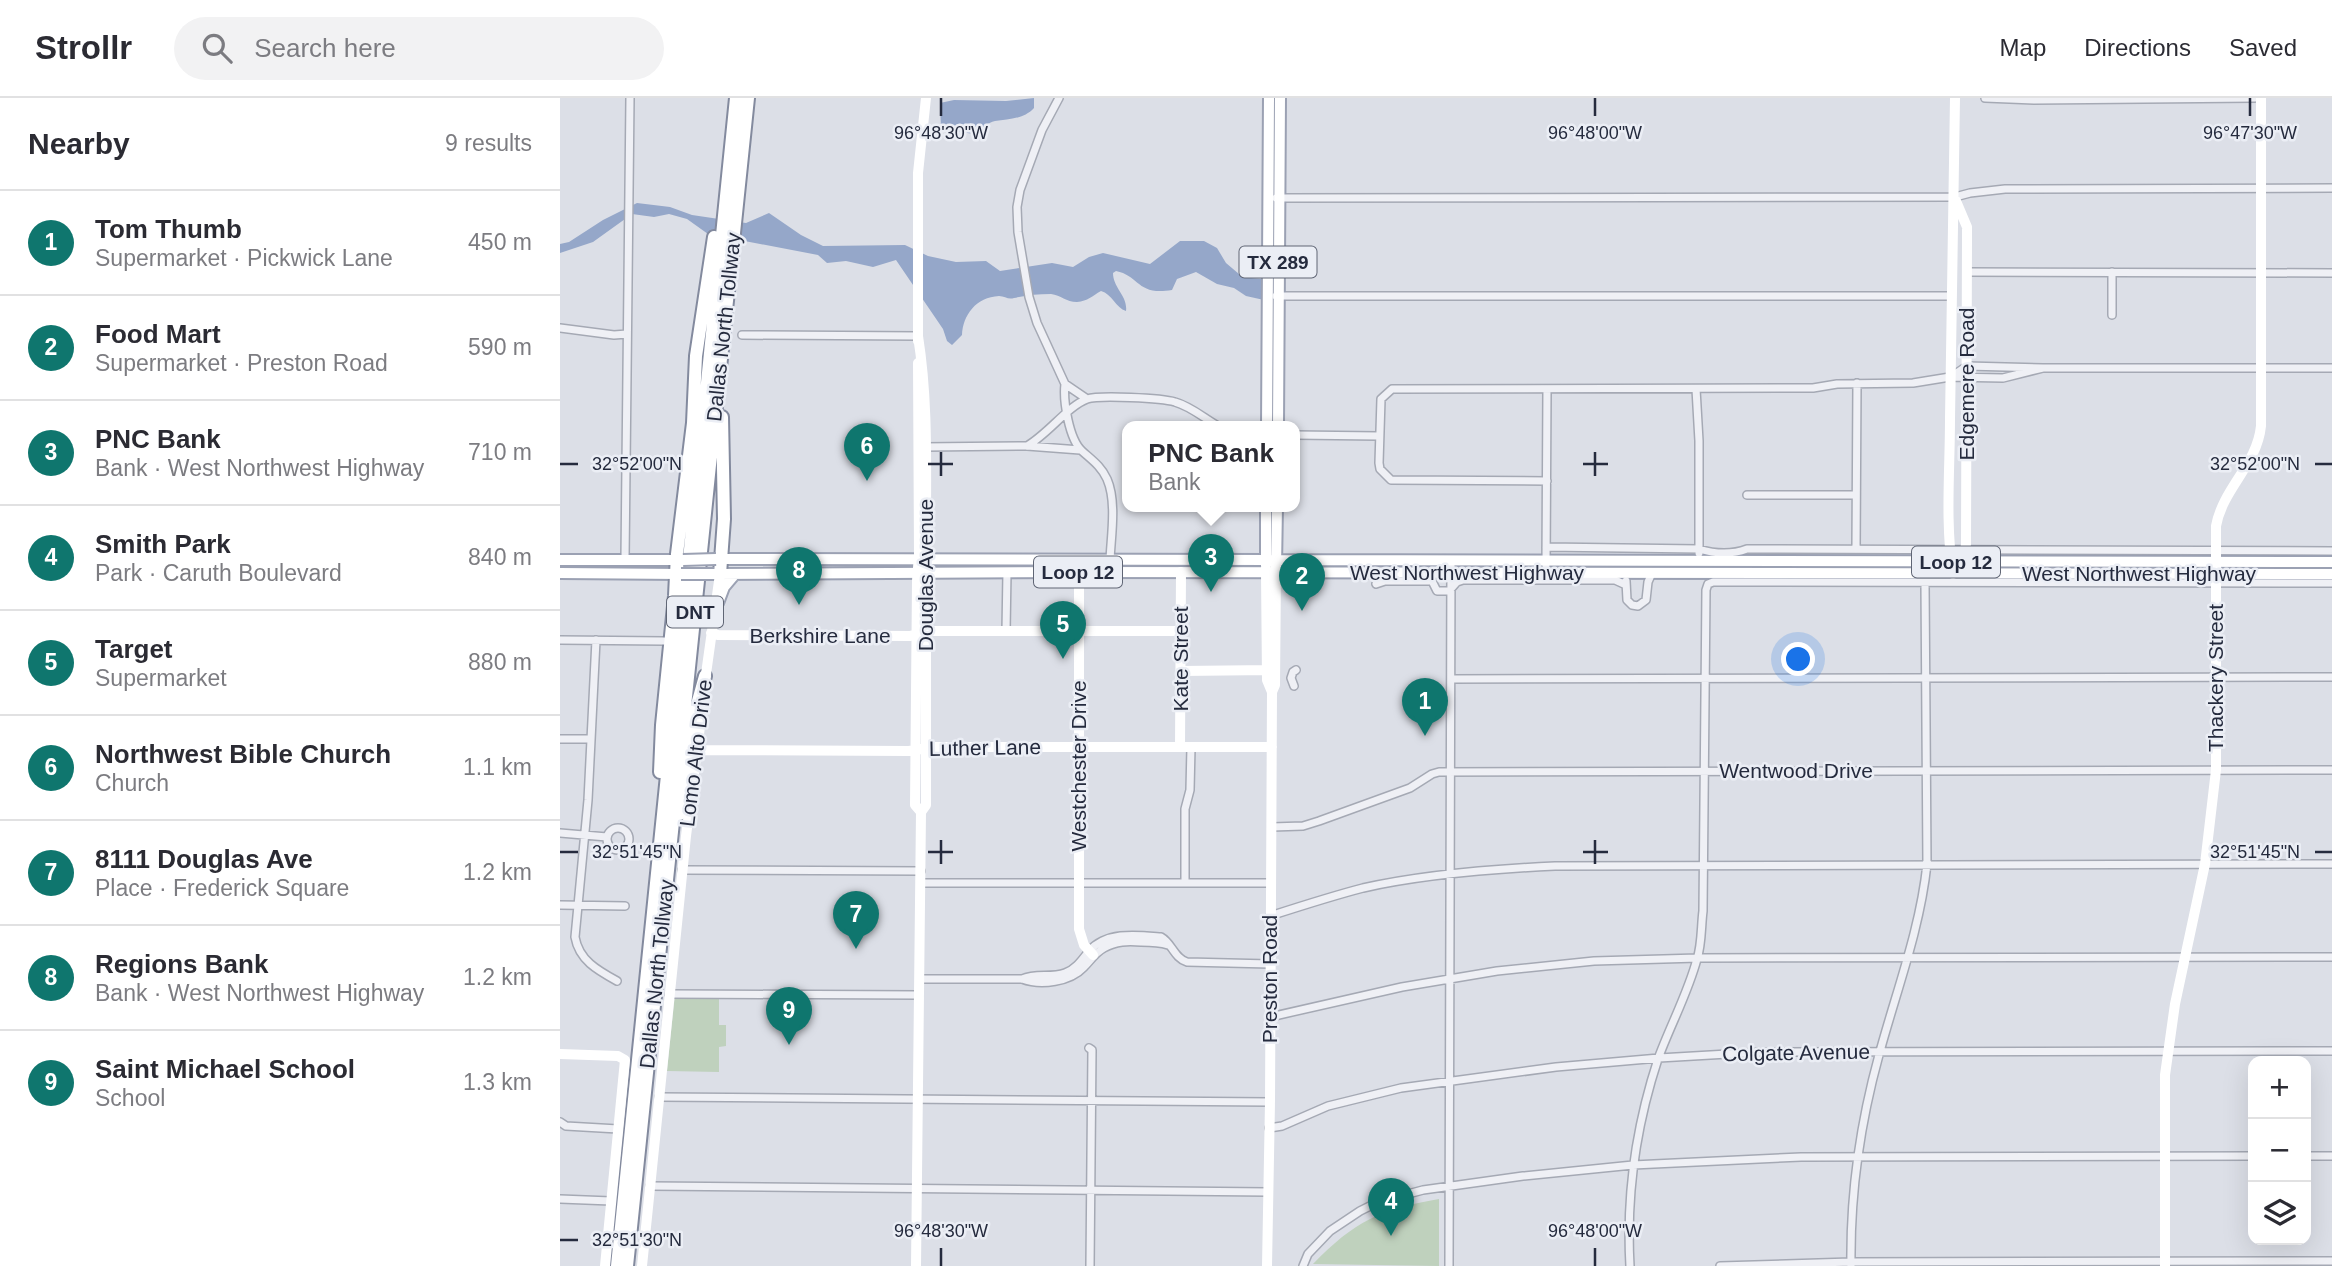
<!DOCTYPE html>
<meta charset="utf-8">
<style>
:root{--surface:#fff;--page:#f2f2f3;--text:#2b2b33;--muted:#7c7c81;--line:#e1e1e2;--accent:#0f766e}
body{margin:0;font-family:Helvetica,sans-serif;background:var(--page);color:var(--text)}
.controls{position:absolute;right:21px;bottom:21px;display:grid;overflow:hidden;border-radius:14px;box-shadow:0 7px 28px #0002}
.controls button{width:63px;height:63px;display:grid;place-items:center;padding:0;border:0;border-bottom:2px solid var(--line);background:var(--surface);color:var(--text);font:35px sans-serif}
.you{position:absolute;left:1239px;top:562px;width:24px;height:24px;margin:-18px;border:5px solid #fff;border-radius:50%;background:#1a73e8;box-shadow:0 0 0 10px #1a73e833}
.badge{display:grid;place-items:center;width:46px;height:46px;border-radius:50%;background:var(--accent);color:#fff;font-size:23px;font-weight:700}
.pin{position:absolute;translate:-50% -58px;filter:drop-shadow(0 2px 4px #0008)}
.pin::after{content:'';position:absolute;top:37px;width:24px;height:21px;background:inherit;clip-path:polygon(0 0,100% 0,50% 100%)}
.popup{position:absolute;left:562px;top:323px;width:178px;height:91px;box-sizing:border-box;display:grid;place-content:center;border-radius:14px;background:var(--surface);filter:drop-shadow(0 2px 5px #0005);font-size:23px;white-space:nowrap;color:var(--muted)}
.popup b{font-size:26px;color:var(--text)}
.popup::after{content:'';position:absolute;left:50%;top:100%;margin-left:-14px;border:14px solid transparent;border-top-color:var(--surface)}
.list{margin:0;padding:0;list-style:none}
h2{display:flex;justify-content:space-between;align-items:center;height:91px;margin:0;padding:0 28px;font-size:30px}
h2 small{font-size:23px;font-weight:400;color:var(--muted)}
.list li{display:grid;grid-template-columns:46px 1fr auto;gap:21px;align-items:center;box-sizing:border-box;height:105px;padding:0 28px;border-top:2px solid var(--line)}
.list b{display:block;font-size:26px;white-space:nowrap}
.list p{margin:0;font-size:23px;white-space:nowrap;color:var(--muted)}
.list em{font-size:23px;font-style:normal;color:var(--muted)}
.icon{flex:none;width:38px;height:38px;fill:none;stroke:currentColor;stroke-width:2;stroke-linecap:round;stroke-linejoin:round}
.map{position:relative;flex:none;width:1772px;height:1168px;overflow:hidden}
header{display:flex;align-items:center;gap:42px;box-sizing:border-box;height:98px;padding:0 35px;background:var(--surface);border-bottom:2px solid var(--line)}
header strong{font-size:33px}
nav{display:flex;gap:38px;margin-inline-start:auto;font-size:24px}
.search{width:490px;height:63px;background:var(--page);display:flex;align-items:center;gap:18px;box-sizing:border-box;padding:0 24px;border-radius:38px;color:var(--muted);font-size:26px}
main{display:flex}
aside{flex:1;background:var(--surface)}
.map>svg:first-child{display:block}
</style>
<header>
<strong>Strollr</strong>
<div class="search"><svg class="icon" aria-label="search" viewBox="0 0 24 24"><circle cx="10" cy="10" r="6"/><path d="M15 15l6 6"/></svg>Search here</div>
<nav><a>Map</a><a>Directions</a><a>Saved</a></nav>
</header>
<main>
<aside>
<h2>Nearby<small>9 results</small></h2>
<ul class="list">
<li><span class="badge">1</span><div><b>Tom Thumb</b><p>Supermarket · Pickwick Lane</p></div><em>450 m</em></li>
<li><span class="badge">2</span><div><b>Food Mart</b><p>Supermarket · Preston Road</p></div><em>590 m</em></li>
<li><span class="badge">3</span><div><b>PNC Bank</b><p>Bank · West Northwest Highway</p></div><em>710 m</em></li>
<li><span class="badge">4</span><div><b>Smith Park</b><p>Park · Caruth Boulevard</p></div><em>840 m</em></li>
<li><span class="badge">5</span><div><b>Target</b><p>Supermarket</p></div><em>880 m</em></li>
<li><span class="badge">6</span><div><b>Northwest Bible Church</b><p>Church</p></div><em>1.1 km</em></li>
<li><span class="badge">7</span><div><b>8111 Douglas Ave</b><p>Place · Frederick Square</p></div><em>1.2 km</em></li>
<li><span class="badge">8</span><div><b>Regions Bank</b><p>Bank · West Northwest Highway</p></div><em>1.2 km</em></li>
<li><span class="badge">9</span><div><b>Saint Michael School</b><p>School</p></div><em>1.3 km</em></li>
</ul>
</aside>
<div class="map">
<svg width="1772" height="1168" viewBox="0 0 1772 1168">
<rect width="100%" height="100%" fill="#dcdfe7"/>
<!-- green -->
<path fill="#bfd1bd" d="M115,896L159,898V927H166V948L159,949V974L107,973Z
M879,1101V1168L753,1166C795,1123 820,1111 879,1101Z"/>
<!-- water -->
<path fill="#95a7c9" d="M474,0V10C464,21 449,21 435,23C428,24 420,32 414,36L381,31L380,5L394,2L446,3Z
M77,105L110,109L132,117L186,125L209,115L241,137L263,148L345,147L368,158L396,164L426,163L440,173L492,165L513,169L529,159L543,155L590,166L620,143H644L657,150L666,165L679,176L691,180L704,181V202L686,198L674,190L657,186L636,174L617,181L612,192C577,198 580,178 556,173L553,175C553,190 568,198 566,213C556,210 552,196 541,193C532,198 528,203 517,204C506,204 501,197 491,196C478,196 467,197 454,200C448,202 445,198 439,198C416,199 403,217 402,237L392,247L387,243L383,231L336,162L313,169L286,163L267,165L258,157L148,136L127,121L109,116L94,119L72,116L33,144L0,155V146L9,144L43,122Z"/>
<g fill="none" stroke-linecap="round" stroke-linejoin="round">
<!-- street casing -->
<g stroke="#a5a9b4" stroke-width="10">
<path id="street" d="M499,0L482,32L460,92L457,109L458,134L469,199L477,225L505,286L527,301
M1425,0L1474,2L1695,0
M716,100L1395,99L1410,95L1445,91L1772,90
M1407,174L1772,175
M1552,174V217
M716,198H1390
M0,230L54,237L67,236
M182,237L358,238
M1391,279L1407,268L1483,270H1772
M505,286C503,303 509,341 522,353C532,362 541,368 547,381C557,404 551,438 550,462
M1136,291L1139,343V455
M735,337L818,338
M467,348C488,336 508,308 527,301C539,297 602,300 615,304C630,308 644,320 658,328
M364,349L467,348L520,352
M987,383L831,382L820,371L819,365L821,301L832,291L1253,290L1277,286L1353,285L1390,279L1443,280L1483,270
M1187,397H1296
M986,449L1139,451C1155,456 1171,457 1187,451L1772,453
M1296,451L1297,285
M65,461L70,0
M986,467L987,291
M1066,483L1067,502L1072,507L1078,508L1086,502L1088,484L1092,475
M816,486L825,483H872L877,493H889L897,484L903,482H1055L1066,487
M446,533L447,474
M0,542L104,543
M36,542L28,702L15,839C19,862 37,872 57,883
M891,581L1772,579
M734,588L731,580L733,574L736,572
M0,641H30
M712,729L743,728L759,723L850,690L872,676L879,674L1772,672
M47 741a11 11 0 1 1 22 0a11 11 0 1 1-22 0Z
M0,735L47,739
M122,772L361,773
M361,785H711
M625,785V711L630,692L631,649
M0,807L65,808
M710,818C741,808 772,798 803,790C865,776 931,771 995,768L1772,766
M360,881H462C481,888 510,884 524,869C531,862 535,855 544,850C556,843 568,843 581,844C591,844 599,844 608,847
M462,881C476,875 491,880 505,875C516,871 522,862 529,853C547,833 577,837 601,839C612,845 614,860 627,864L710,866
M109,896L359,897
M710,919L842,889L937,873L1034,863L1138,860L1772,859
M529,950L532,952L530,1168
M99,999L710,1004
M0,1024L6,1028L58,1031
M709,1030L722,1028L768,1008L841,990L996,969L1099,960L1202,954L1772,953
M1746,1058H1772
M90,1088L708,1094
M0,1101L51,1103
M743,1168L748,1156L770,1133L800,1113L818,1104L863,1092L963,1078L1073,1067L1241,1059L1693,1058
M889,1168L891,463
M1070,1168C1066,1098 1076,1028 1098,961C1110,928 1128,895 1137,861C1142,846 1141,828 1143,813L1146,492L1148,486L1153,484L1772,485
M1160,1168L1291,1164L1772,1163
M1291,1168C1290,1097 1300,1026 1319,957C1336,894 1360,832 1367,766L1365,485"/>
</g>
<!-- primary casing -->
<g stroke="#9ba1b3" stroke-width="14">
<path id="primary" d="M707,328L709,0
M718,328L720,0
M156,461L1772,464
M0,462H123
M706,468V408
M716,469L717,408
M0,475L121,476
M154,476L519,474L1772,476
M158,505L164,489L175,476"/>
</g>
<!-- highway casing -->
<g stroke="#838a9e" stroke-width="16">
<path id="highway" d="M160,476L164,421L162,319
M100,674L102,627L115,498L117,456L133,325L136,258L154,139
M120,716L138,603L145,578
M57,1168L176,0
M67,1168L188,0"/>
</g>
<!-- street -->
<use href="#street" stroke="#eff0f5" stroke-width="7"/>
<!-- secondary -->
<path stroke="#fff" stroke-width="10" d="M1396,103L1407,129V141L1406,446L1402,470
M358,243V75L366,0
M358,265L359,457L357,483L355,707L361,714
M519,474V831L524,847L533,857
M706,475L707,582L712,594
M1393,476C1385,425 1390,372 1390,321C1391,214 1393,107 1395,0
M151,535L158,537L350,538L367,533H621
M621,573L711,572
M145,583L160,476
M620,649L621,474
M138,652L349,653L372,649H712
M0,956L58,958L65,962L45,1168
M82,1168L126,738L143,605
M356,1168L361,714L366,707C366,615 366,522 366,430C366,365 368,301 358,238
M707,1168L710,1004L712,594L715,587L716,475
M1605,1168V977L1615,906L1645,766L1656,672V428C1663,390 1697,367 1701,328V0"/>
<!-- primary -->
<use href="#primary" stroke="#fff" stroke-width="10"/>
<!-- highway -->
<use href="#highway" stroke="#fff" stroke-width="12"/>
<!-- primary-bridge casing -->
<g stroke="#9ba1b3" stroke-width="14" stroke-linecap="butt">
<path id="primary-bridge" d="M123,462L156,461
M121,476H154"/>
</g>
<!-- primary-bridge -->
<use href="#primary-bridge" stroke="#fff" stroke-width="10"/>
</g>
<!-- ticks -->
<path fill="none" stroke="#252b3e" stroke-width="2.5" d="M381,0V18M1035,0V18M1690,0V18M381,354V378M1035,354V378M0,366H18M368,366H393M1023,366H1048M1755,366H1772M381,742V766M1035,742V766M0,754H18M368,754H393M1023,754H1048M1755,754H1772M0,1142H18M381,1150V1168M1035,1150V1168"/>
<g text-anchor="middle" stroke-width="5" stroke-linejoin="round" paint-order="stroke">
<!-- shield labels -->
<g fill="#ebeef5" stroke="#606675" stroke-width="2">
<rect x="679.5" y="148.5" width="77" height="31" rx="5"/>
<rect x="1352" y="448.5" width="88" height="31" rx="5"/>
<rect x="474" y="458.5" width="88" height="31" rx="5"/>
<rect x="107" y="498.5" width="56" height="31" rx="5"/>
</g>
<g font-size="19" font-weight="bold" fill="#252b3e">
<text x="718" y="171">TX 289</text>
<text x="1396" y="471">Loop 12</text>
<text x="518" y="481">Loop 12</text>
<text x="135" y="521">DNT</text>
</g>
<!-- street labels -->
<g font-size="21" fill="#252b3e" stroke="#ebeef5">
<text transform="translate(164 229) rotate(-84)" y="7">Dallas North Tollway</text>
<text transform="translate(1407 286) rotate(-90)" y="7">Edgemere Road</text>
<text x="907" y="482">West Northwest Highway</text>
<text x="1579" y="483">West Northwest Highway</text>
<text transform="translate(366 477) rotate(-90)" y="7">Douglas Avenue</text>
<text x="260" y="545">Berkshire Lane</text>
<text transform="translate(621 561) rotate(-90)" y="7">Kate Street</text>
<text transform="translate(1656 580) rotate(-90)" y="7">Thackery Street</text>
<text transform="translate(425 650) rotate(-1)" y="7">Luther Lane</text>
<text transform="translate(136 655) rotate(-83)" y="7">Lomo Alto Drive</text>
<text transform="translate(519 668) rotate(-90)" y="7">Westchester Drive</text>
<text x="1236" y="680">Wentwood Drive</text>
<text transform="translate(97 876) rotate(-84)" y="7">Dallas North Tollway</text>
<text transform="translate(710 881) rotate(-90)" y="7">Preston Road</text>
<text transform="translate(1236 955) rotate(-1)" y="7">Colgate Avenue</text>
</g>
</g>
<g font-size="18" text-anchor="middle" fill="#252b3e" stroke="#ebeef5" stroke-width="5" stroke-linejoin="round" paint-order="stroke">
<text x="381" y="41">96°48'30"W</text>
<text x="1035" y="41">96°48'00"W</text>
<text x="1690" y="41">96°47'30"W</text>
<text x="77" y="372">32°52'00"N</text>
<text x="1695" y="372">32°52'00"N</text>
<text x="77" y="760">32°51'45"N</text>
<text x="1695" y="760">32°51'45"N</text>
<text x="381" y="1139">96°48'30"W</text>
<text x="1035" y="1139">96°48'00"W</text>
<text x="77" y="1148">32°51'30"N</text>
</g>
</svg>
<div class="controls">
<button>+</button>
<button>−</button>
<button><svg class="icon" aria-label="layers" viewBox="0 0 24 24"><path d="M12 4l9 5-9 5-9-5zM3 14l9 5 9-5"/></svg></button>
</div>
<div class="you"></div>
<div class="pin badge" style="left:865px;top:638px">1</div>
<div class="pin badge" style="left:742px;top:513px">2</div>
<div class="pin badge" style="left:651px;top:494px">3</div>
<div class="popup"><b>PNC Bank</b>Bank</div>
<div class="pin badge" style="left:831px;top:1138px">4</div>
<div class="pin badge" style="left:503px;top:561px">5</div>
<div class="pin badge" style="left:307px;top:383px">6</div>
<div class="pin badge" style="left:296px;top:851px">7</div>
<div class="pin badge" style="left:239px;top:507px">8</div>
<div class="pin badge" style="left:229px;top:947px">9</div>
</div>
</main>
